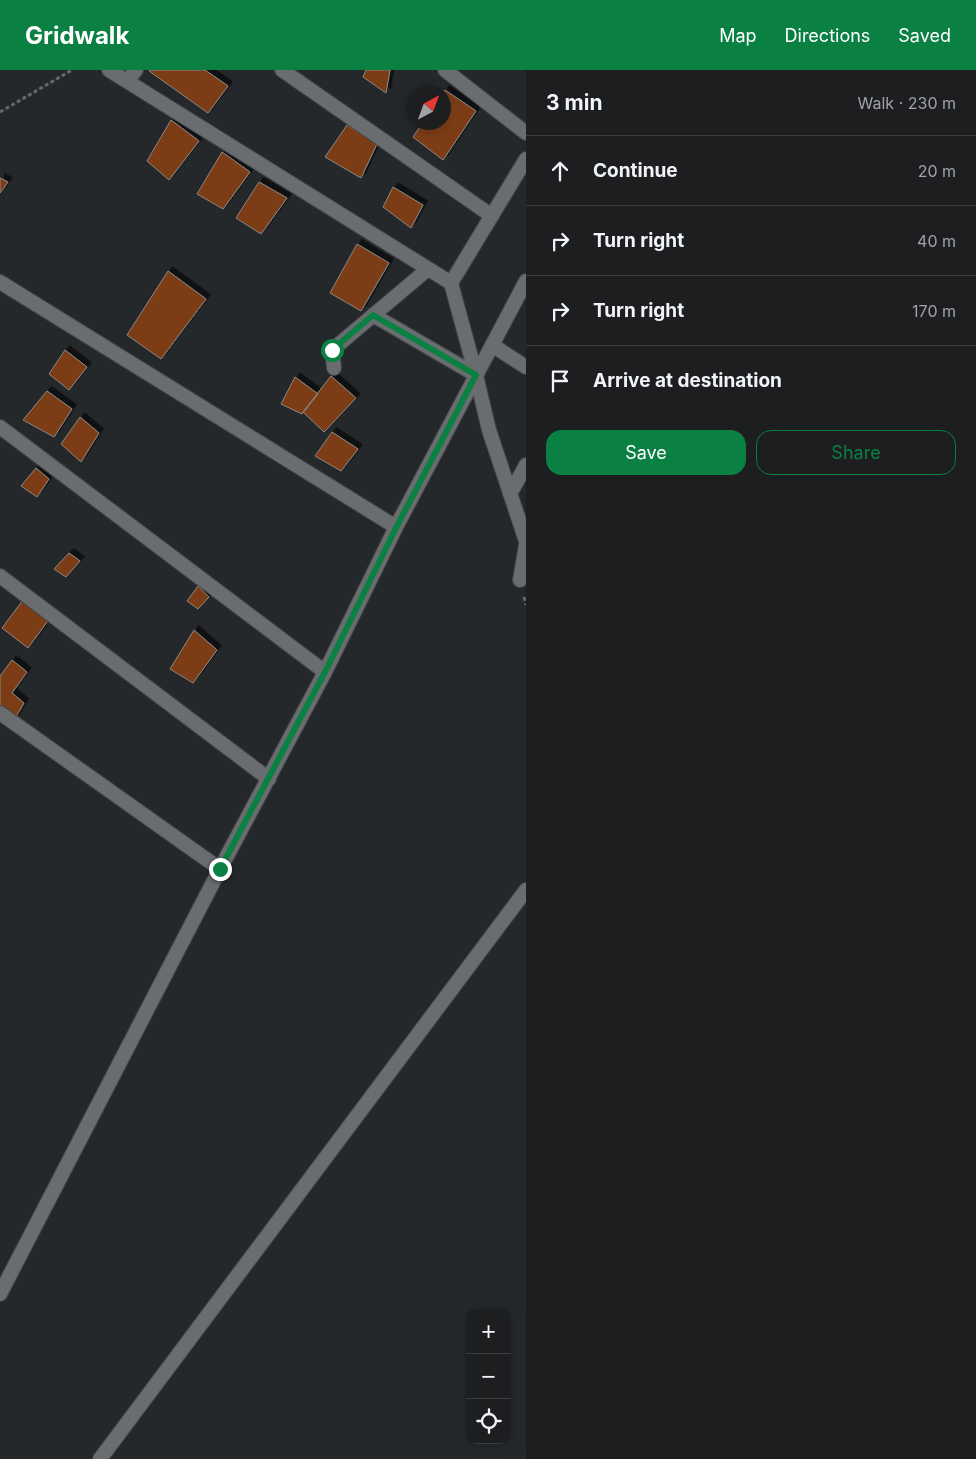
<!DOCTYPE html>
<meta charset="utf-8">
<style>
:root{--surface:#1c1e20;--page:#292b2d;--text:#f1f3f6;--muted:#a0a2a5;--line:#3a3c3e;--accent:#0b8043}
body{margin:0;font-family:Inter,sans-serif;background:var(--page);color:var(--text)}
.controls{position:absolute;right:15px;bottom:15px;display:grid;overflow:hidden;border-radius:10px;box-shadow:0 2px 12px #0003}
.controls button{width:45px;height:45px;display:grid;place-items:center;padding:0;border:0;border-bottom:1px solid var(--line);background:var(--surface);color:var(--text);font:25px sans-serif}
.compass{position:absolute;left:406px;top:15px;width:45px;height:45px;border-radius:50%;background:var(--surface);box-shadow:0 2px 12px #0003;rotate:41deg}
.stop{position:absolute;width:15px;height:15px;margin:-11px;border:4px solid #0b8043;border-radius:50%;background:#fff}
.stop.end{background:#0b8043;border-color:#fff;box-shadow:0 1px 5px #0008}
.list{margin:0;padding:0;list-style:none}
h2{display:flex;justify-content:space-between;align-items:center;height:65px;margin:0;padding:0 20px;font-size:21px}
h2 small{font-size:16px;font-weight:400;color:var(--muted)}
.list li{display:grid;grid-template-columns:32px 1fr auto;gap:15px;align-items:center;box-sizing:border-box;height:70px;padding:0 20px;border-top:1px solid var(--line)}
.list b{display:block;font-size:19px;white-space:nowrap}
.list em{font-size:16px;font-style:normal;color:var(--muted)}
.actions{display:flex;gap:10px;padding:15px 20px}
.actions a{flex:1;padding:11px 0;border:1px solid var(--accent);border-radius:15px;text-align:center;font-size:18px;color:var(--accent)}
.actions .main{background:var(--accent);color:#fff}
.icon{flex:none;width:28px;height:28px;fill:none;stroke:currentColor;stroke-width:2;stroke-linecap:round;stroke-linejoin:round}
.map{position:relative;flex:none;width:526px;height:1389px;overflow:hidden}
header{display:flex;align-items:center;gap:30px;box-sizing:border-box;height:70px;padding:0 25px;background:var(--accent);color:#fff}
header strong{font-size:24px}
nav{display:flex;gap:28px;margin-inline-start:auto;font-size:18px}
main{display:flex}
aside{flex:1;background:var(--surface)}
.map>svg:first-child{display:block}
</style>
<header>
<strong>Gridwalk</strong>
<nav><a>Map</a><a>Directions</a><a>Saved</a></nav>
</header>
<main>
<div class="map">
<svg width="526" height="1389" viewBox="0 0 526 1389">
<defs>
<filter id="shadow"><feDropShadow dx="4.5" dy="-4.5" stdDeviation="0" flood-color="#0009"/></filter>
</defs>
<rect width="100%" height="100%" fill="#25282b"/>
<!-- building -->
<path fill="#7c3d15" stroke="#8c8885" filter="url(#shadow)" d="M150,0H205L228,16L208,43L149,1Z
M366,0H390L386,23L363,7Z
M445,20L476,41L443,90L413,67L423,52H443V23Z
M171,50L199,71L169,110L147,91Z
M347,55L377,74L361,108L325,87Z
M222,82L250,102L223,139L197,124Z
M0,108L8,112L0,123Z
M259,112L287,128L261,164L236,148Z
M393,117L423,135L411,158L383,137Z
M357,174L389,193L361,241L330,223Z
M168,201L206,229L161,289L127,265Z
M65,280L87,297L69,320L49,304Z
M331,306L356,328L324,362L303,342Z
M295,307L318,324L302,344L281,334Z
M47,321L72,339L54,367L23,350Z
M80,347L99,363L81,392L61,374Z
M332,362L358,379L341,401L315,386Z
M36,398L49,409L37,427L21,416Z
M69,483L80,491L66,507L54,499Z
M198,516L209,527L198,539L187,531Z
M23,530L50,548L28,578L2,558Z
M194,560L217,580L193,613L170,599Z
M12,590L27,602L12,623L24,633L14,650L0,637V606Z"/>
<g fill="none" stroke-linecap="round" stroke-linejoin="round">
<!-- minor casing -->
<g stroke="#424547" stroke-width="16">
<path id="minor" d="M109,0L451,213L526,89
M282,0L492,146
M445,0L526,63
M127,11L136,0
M0,212L396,457
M451,213L476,305L489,360L526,471
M373,245L476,305
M492,275L526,297
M334,298L332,280L428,199
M0,357L325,602
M510,424L526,395
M0,506L269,709
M520,510L526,475
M0,643L220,799
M0,1224L220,799L325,602L396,457L526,211
M100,1389L526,820"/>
</g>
<!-- path -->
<path stroke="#65686b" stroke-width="3" stroke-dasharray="4 2.5" stroke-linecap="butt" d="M0,42L72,0
M524,527L526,535"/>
<!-- minor -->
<use href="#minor" stroke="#696d70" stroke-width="14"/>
</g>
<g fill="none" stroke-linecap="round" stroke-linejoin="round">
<!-- route -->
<path stroke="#0b8043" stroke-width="6" d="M220,799L325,602L396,458L476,305L373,245L332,280"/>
</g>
</svg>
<div class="controls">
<button>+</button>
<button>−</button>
<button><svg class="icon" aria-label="locate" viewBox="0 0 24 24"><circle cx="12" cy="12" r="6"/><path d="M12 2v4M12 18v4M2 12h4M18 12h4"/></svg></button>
</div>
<svg class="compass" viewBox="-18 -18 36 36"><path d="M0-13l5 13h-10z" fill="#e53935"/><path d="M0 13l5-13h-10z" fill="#a0a2a5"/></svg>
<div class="stop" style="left:332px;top:280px"></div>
<div class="stop end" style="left:220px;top:799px"></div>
</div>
<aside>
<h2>3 min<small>Walk · 230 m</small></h2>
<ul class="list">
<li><svg class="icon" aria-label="ahead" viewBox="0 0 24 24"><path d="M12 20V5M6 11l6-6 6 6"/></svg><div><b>Continue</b></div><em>20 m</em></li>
<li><svg class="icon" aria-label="right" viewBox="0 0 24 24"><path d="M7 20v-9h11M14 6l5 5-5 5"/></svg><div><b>Turn right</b></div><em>40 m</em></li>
<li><svg class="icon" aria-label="right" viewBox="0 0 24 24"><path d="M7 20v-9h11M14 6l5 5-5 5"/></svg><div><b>Turn right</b></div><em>170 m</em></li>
<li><svg class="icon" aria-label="arrive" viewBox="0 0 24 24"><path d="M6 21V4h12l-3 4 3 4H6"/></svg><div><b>Arrive at destination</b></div></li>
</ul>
<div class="actions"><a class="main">Save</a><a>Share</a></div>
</aside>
</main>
